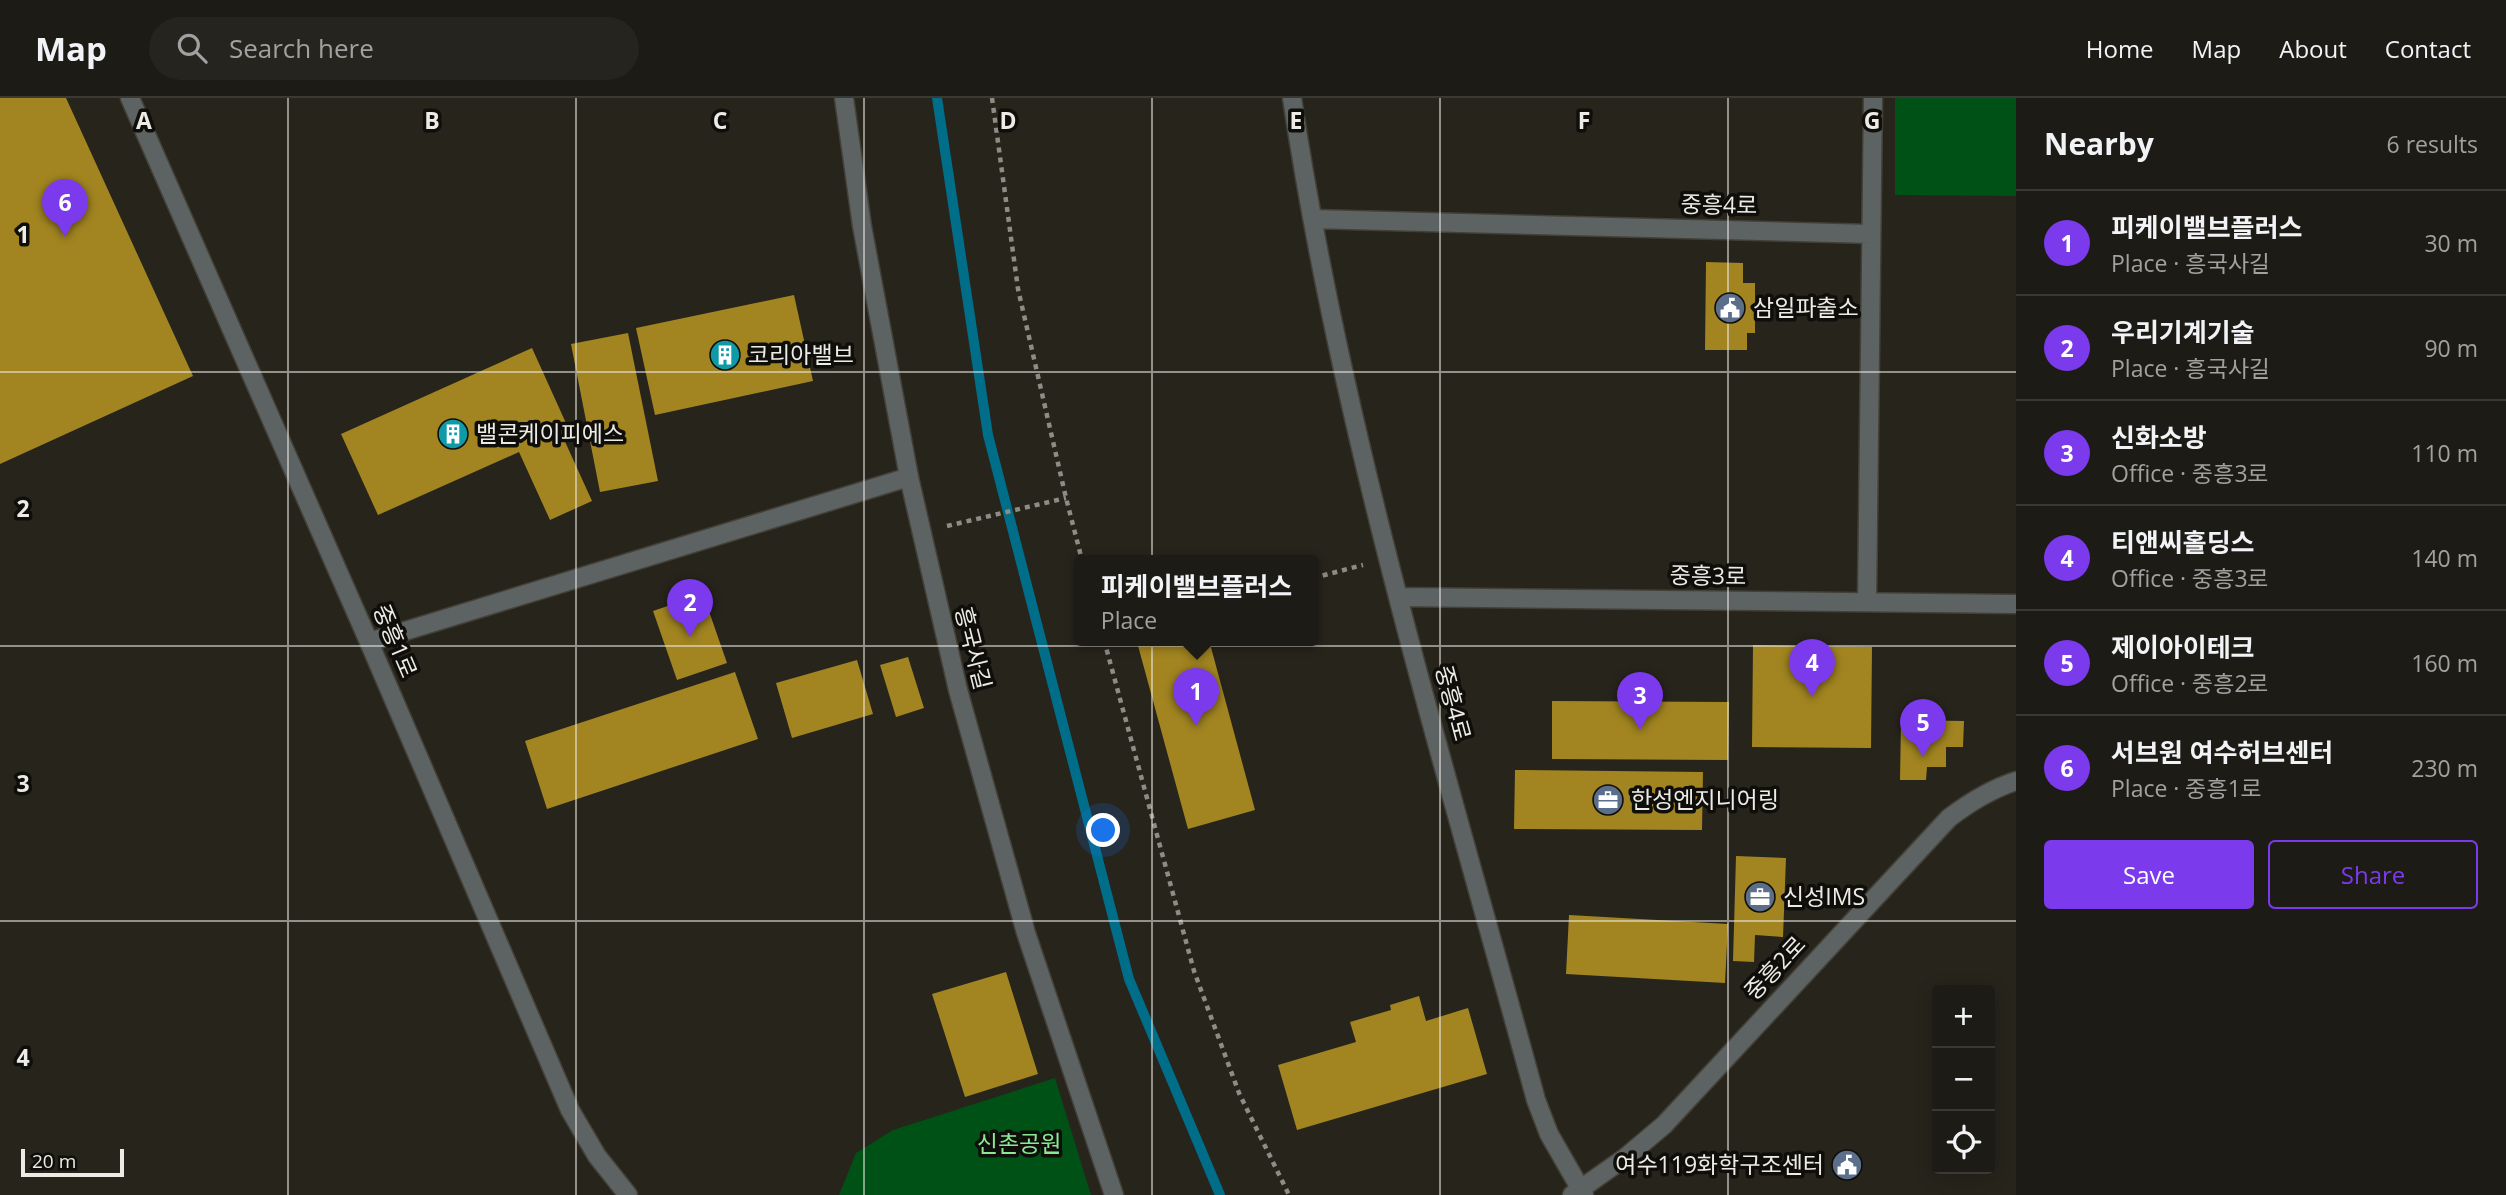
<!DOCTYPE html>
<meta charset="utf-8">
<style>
:root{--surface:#1d1b15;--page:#25241e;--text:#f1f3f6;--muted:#a0a1a0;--line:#3b3934;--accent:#7c3aed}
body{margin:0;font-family:"Open Sans","Noto Sans KR",sans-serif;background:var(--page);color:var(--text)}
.controls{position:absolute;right:21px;bottom:21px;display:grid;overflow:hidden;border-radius:7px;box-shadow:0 4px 18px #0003}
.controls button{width:63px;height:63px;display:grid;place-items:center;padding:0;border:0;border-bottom:2px solid var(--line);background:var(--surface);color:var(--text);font:35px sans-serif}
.scale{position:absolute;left:21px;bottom:18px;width:103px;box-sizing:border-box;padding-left:7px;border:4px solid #ecebe5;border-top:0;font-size:19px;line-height:24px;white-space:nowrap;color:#ecebe5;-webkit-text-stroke:5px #0f0e0a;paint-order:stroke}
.you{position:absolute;left:1104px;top:733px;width:24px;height:24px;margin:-18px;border:5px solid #fff;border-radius:50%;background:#1a73e8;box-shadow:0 0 0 10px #1a73e833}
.badge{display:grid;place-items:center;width:46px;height:46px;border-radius:50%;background:var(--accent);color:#fff;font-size:23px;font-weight:700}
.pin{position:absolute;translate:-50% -58px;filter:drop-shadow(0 2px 4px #0008)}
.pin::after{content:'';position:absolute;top:37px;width:24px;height:21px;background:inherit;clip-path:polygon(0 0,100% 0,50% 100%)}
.popup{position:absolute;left:1074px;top:457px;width:245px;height:91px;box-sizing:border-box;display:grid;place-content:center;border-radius:7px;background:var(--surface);filter:drop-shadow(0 2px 5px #0005);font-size:23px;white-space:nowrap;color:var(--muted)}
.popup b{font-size:26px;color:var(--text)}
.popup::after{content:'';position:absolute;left:50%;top:100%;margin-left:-14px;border:14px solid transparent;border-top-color:var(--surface)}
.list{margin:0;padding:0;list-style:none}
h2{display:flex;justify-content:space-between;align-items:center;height:91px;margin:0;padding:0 28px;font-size:30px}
h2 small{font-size:23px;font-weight:400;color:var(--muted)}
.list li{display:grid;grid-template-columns:46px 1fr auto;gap:21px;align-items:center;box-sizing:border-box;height:105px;padding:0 28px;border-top:2px solid var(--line)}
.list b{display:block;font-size:26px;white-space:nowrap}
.list p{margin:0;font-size:23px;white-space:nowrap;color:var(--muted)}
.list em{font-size:23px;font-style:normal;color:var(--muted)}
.actions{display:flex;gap:14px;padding:21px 28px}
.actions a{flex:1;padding:16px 0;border:2px solid var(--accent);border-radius:7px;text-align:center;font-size:24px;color:var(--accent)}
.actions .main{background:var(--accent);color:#fff}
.icon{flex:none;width:38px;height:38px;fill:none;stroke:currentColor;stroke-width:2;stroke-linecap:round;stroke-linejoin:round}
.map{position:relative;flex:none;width:2016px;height:1097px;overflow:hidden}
header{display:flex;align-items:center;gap:42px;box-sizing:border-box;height:98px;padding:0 35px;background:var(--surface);border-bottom:2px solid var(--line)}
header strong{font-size:33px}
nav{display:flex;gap:38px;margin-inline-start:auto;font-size:24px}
.search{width:490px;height:63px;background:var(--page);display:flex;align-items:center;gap:18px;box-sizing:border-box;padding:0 24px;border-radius:38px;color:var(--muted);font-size:26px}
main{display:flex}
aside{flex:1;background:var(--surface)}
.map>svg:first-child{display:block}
</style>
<header>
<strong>Map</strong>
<div class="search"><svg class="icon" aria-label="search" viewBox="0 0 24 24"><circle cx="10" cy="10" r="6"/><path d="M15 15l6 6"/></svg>Search here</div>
<nav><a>Home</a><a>Map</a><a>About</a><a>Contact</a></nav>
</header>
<main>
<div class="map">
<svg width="2016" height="1097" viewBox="0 0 2016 1097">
<rect width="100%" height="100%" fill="#27241c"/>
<!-- green -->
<path fill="#005115" d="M1895,0H2016V98L1895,97Z
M1055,980L1091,1097H839L856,1055L893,1032Z"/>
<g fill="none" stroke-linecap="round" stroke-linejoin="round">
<!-- stream -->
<path stroke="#006d89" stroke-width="10" d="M937,0L988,337L1129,881L1220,1097"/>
</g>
<!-- building -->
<path fill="#a28521" d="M0,0H66L193,278L0,366Z
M1706,164L1743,165V185H1755V235H1747V252H1705Z
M794,197L813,283L655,317L636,230Z
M628,235L658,383L600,394L571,246Z
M532,250L570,334L562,337L592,403L550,422L519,354L378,417L341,336Z
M703,496L727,565L677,582L653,513Z
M1142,542H1209L1255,712L1188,731L1137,544Z
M1753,547L1872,549L1871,650L1752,649Z
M908,559L924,610L896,619L880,567Z
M857,562L873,616L792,640L776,585Z
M735,574L758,641L547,711L525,643Z
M1552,603L1729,604L1728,662L1552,661Z
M1901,622L1964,623L1963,649H1946V669H1927L1926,682H1900Z
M1515,672L1703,674L1702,732L1514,731Z
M1736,758L1786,760L1783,839L1755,837L1754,864L1733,863Z
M1569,817L1728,826L1725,885L1566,876Z
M1006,874L1038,976L965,999L932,896Z
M1419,898L1426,923L1468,910L1487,976L1297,1032L1278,967L1356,944L1350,924L1391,912L1390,907Z"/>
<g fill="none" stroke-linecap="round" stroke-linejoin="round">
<!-- minor casing -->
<g stroke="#434038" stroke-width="21">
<path id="minor" d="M130,0L369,544L570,1012L597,1058L628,1097
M1292,0C1343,340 1446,671 1536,1002L1549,1036L1584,1097
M1313,121L1871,136
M1399,499L2016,506
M1867,504L1873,0
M369,544L909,379
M1572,1097L1626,1059L1664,1027L1949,720C1970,704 1991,691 2016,683"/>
</g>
<!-- tertiary casing -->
<g stroke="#434038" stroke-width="21">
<path id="tertiary" d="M844,0L862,128L909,379L958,592L1026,835L1114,1097"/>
</g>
<!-- path -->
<path stroke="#8e8c85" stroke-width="4.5" stroke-dasharray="5 5" stroke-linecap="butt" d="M992,0L1018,191L1066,400L1082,462
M947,428L1066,400
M1313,480L1363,467
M1104,542L1194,873L1239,995L1289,1097"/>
<!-- minor -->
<use href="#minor" stroke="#5d6362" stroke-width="18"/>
<!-- tertiary -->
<use href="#tertiary" stroke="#5d6362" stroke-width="18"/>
</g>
<!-- grid -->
<path fill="none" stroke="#ecebe5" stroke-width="2" stroke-opacity="0.55" d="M288,0V1097M576,0V1097M864,0V1097M1152,0V1097M1440,0V1097M1728,0V1097M0,274H2016M0,548H2016M0,823H2016"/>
<!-- icons -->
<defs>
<g id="civic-disc" transform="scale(1.575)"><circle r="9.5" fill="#5c6f8a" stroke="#0f0e0a"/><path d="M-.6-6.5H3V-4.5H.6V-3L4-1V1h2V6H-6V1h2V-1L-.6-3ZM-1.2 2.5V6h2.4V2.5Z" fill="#fff"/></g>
<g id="building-disc" transform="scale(1.575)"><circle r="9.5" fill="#0f9aa8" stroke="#0f0e0a"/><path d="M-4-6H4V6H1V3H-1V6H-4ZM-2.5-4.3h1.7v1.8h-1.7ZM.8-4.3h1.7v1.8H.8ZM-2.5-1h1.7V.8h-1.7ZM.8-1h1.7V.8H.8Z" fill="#fff"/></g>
<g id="office-disc" transform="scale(1.575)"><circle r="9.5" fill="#5c6f8a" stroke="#0f0e0a"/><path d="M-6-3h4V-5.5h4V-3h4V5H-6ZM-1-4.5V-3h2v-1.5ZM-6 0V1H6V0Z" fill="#fff"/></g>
</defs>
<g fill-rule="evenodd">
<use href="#civic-disc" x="1730" y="210"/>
<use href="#building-disc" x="725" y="257"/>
<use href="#building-disc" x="453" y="336"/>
<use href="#office-disc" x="1608" y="702"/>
<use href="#office-disc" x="1760" y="799"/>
<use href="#civic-disc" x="1847" y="1067"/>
</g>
<g text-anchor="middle" stroke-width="7" stroke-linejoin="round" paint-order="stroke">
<!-- street labels -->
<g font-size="23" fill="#ecebe5" stroke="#0f0e0a">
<text transform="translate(1719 107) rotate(1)" y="8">중흥4로</text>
<text transform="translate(1708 478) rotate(1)" y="8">중흥3로</text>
<text transform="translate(395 543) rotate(67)" y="8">중흥1로</text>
<text transform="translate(973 550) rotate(76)" y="8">흥국사길</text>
<text transform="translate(1453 605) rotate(75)" y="8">중흥4로</text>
<text transform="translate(1775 870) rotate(-47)" y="8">중흥2로</text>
</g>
<!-- poi labels -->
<g font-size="23" fill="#ecebe5" stroke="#0f0e0a" text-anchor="start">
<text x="1753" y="218">삼일파출소</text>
<text x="748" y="265">코리아밸브</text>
<text x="476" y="344">밸콘케이피에스</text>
<text x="1631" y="710">한성엔지니어링</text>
<text x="1783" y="807">신성IMS</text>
<text x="1824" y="1075" text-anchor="end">여수119화학구조센터</text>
</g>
<!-- park labels -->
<g font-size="23" fill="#8be994" stroke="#0f0e0a">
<text x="1019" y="1054">신촌공원</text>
</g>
</g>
<g font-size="23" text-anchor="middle" font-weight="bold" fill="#ecebe5" stroke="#0f0e0a" stroke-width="7" stroke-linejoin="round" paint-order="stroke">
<text x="144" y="31">A</text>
<text x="432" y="31">B</text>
<text x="720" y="31">C</text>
<text x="1008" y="31">D</text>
<text x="1296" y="31">E</text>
<text x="1584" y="31">F</text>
<text x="1872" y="31">G</text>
<text x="23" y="145">1</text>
<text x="23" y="419">2</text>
<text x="23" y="694">3</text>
<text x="23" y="968">4</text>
</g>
</svg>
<div class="controls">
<button>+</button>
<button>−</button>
<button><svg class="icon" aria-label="locate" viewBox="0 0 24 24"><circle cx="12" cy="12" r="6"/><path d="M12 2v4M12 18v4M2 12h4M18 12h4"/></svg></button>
</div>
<div class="scale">20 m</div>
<div class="you"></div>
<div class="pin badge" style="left:1196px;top:628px">1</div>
<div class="popup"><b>피케이밸브플러스</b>Place</div>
<div class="pin badge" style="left:690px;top:539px">2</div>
<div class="pin badge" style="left:1640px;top:632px">3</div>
<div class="pin badge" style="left:1812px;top:599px">4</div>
<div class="pin badge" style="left:1923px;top:659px">5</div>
<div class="pin badge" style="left:65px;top:139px">6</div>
</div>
<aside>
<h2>Nearby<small>6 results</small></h2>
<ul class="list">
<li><span class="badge">1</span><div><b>피케이밸브플러스</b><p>Place · 흥국사길</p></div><em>30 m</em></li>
<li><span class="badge">2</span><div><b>우리기계기술</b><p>Place · 흥국사길</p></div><em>90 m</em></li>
<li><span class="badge">3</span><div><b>신화소방</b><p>Office · 중흥3로</p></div><em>110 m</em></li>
<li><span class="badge">4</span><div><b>티앤씨홀딩스</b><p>Office · 중흥3로</p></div><em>140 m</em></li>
<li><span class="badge">5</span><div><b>제이아이테크</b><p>Office · 중흥2로</p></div><em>160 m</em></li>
<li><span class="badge">6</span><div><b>서브원 여수허브센터</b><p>Place · 중흥1로</p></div><em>230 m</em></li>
</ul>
<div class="actions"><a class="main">Save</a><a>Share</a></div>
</aside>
</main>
